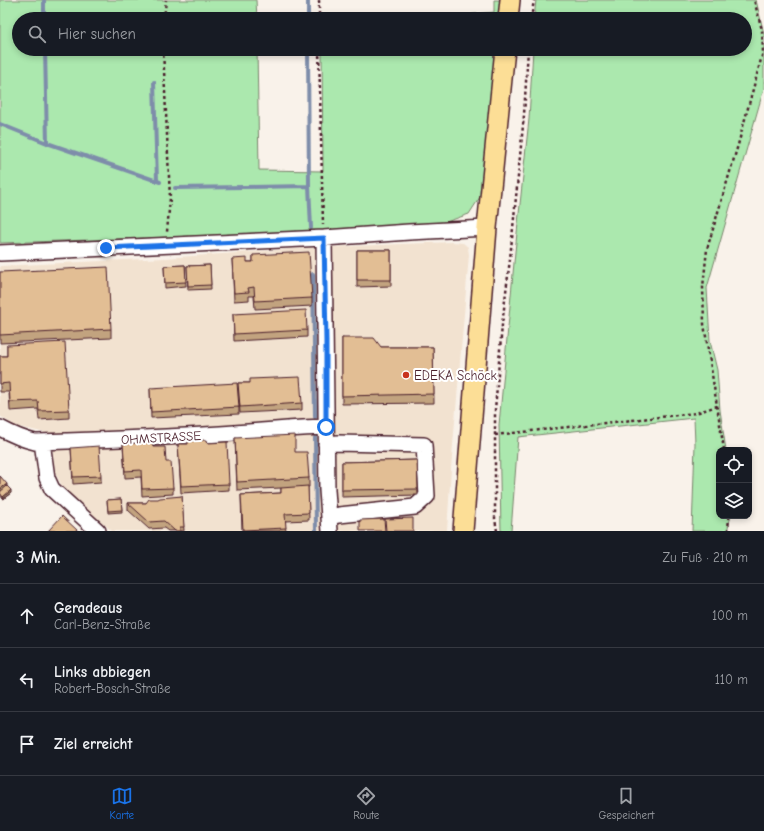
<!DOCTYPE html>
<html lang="de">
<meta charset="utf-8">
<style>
:root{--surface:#171b24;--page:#242831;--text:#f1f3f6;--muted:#9ea1a6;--line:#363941;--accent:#1a73e8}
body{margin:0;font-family:"Comic Neue",sans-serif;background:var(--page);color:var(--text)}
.controls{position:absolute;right:12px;bottom:12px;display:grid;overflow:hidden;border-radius:8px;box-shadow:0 2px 6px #0003}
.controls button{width:36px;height:36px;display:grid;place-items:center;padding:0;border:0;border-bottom:1px solid var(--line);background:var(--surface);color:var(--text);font:20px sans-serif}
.stop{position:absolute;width:12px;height:12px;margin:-9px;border:3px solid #1a73e8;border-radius:50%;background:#fff}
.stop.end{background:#1a73e8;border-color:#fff;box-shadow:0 1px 4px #0008}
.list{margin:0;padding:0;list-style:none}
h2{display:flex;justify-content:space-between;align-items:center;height:52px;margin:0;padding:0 16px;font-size:17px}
h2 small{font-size:13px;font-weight:400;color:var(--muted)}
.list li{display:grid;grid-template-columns:26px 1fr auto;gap:12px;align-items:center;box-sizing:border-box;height:64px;padding:0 16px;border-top:1px solid var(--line)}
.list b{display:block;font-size:15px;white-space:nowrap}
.list p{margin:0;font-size:13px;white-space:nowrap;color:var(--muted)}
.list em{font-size:13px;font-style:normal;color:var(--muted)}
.icon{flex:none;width:22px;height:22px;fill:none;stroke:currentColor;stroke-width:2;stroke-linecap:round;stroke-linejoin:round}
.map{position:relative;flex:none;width:764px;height:531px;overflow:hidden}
.search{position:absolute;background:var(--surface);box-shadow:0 2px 6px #0003;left:12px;right:12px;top:12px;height:44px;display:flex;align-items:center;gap:10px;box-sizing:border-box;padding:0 14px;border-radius:22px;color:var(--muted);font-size:15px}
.sheet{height:244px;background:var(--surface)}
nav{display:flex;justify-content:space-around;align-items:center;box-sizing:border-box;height:56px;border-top:1px solid var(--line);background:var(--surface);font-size:11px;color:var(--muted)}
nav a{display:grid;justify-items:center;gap:2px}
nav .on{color:var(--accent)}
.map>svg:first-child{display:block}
</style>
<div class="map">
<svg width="764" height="531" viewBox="0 0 764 531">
<rect width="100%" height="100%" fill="#f9f2ea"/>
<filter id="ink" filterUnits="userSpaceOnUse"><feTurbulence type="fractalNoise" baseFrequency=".025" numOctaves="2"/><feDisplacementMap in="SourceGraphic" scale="8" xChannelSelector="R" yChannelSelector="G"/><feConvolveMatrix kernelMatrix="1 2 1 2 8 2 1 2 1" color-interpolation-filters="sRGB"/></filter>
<g filter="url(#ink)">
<!-- built -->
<path fill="#f2e2d0" d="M453,242L463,243L468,247L469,255L451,469L447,531H112L63,488L55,472L51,434L15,426L0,416V266L165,258L306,248Z"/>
<!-- green -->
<path fill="#abe8ae" stroke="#7a846c" d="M0,0H256L257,19H19V49H257L259,170L323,171L322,49H498L482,194L469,214L446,222L323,230L149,238L0,243Z
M494,0H504L502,19H428L494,12Z
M536,0H756L764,34V88L707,288L710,341L717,370L720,410L726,450H719V516H731L727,531H692L695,444L694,418L518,437L511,531H501L499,425L515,252L529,119L533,49H745V19H534Z"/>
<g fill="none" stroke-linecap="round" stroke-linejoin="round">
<!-- stream -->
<path stroke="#7e8daa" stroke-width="4" d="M44,0V19
M308,0V19
M45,49L47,143L160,182
M308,49L309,186
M154,82L157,181
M0,124L47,143
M175,188L309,186L311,228
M313,274L315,417
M315,438L316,531"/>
<!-- minor casing -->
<g stroke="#4a1f2b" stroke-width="18">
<path id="minor" d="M324,238L327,490L330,531
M0,253L324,238L409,232L487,228
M0,428C11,434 22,439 35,442C96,440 158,438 220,434C255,432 290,428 326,427
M42,442L47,478L52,489L98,531
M326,444L338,443L424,445L427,496L415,507L339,515L329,517"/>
</g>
<!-- major casing -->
<g stroke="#4a1f2b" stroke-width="22">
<path id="major" d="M508,19L510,0
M463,531L487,228L505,49"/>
</g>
<!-- path -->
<path stroke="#4a1f2b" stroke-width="2.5" stroke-dasharray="3 3" stroke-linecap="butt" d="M319,0V19
M164,19L166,0
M531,19L534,0
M163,49L170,198L167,232
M319,49L323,225
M495,435L696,413L717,406
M724,450L704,324L703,287L707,249L738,145L763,52L762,30L754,0
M497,531L495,519V410L502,325L510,259L524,115L528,49
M728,531L729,516"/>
<!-- minor -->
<use href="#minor" stroke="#fff" stroke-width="15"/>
<!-- major -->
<use href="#major" stroke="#fcde96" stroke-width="19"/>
</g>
<!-- wall -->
<path fill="#c2a37f" stroke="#4a1f2b" d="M357,250H391V286L357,287Z
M253,255L312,298V306L255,309L254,296H249V300L234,301L232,259L247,262H253Z
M185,265L186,286L165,288L164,266Z
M210,265L211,289L188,290L187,266Z
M0,272L111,329V338L0,343Z
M233,314L307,330V337L234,341Z
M342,338L381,347H433L434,403L342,404Z
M7,345L69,410V418L39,420L38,409L10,411L9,392H0V356H7Z
M238,383H250L302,403V410L240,413Z
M150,388L239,407V414L151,418Z
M235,438L295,452L309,478V487H308L309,520L285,521L286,531H242L241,495L281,493V488L237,490Z
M207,443L229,484V490L181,493L178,444Z
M123,444L153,447L166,462L173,488V494L142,496L141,477L125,478Z
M71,448L101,476V482L73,484Z
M417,460L418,495L342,497V462Z
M0,476L11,493L3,499L0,495Z
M182,496L184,531H168L164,528L149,529L128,510V503H146Z
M121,499L122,512L108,513L107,500Z"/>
<!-- shaded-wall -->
<path fill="#9e8568" stroke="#4a1f2b" d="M7,484V488L0,493V489Z
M11,490V493L3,499V497Z"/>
<!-- building -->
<path fill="#e2be94" stroke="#4a1f2b" d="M357,250H391V280H357Z
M309,252L312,298L255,301L254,287L248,288L249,292L234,293L232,259L247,258V262H253V255Z
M185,265L186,282L165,283L164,266Z
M210,265L211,285L188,286L187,266Z
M108,267L111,329L0,335V272Z
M306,310L307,330L234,334L233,314Z
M342,338H374L381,347H433L434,394L342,396Z
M65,342L69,410L39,411L38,401L10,402L9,383L0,384V356H7V345Z
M300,377L302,403L240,407L238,383H250V379Z
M237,383L239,407L151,412L150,388Z
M295,435V452H307L309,478L237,482L235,438Z
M206,440L207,443L227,442L229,484L181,486L178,444H188V441Z
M152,442L153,447H165L166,462H171L173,488L142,489L141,470L125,471L123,444Z
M99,446L101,476L73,477L71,448Z
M417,460L418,489L342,490V462Z
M0,476L7,484L0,489Z
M7,486L11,490L3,497L0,493V492Z
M308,486L309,513L285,514L286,528L243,530L241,495L281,493V488Z
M182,496L184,527H180V531H175L164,521L149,522L128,503H146L149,499H158L160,498Z
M121,499L122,510L108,511L107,500Z
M62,516L78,531H48Z
M413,518V531H386L385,519Z
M384,519L385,531H360V520Z"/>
</g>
<g fill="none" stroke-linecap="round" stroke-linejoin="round" filter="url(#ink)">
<!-- route -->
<path stroke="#1a73e8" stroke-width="5" d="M106,248L324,238L326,341V427"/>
</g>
<!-- markers -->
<circle fill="#c8321e" stroke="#fff" stroke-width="1.5" cx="406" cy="375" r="4"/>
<g text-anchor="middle" stroke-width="4" stroke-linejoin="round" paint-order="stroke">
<!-- poi labels -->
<g font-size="13" fill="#4a1f2b" stroke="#fff" text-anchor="start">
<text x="414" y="380">EDEKA Schöck</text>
</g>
<!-- street labels -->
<g font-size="13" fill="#4a1f2b" stroke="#fff">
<text transform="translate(161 437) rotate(-3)" y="5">OHMSTRASSE</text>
</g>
</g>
</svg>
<div class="controls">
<button><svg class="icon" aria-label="locate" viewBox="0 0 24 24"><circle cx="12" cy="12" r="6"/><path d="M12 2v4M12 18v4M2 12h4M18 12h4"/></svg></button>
<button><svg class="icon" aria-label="layers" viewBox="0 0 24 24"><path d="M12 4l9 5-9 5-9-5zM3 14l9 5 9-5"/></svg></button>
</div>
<div class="stop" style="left:326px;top:427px"></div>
<div class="stop end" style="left:106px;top:248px"></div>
<div class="search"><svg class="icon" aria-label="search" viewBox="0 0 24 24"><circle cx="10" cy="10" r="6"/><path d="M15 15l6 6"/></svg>Hier suchen</div>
</div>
<section class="sheet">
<h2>3 Min.<small>Zu Fuß · 210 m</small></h2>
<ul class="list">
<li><svg class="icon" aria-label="ahead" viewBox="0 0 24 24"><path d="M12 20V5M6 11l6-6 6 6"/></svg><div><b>Geradeaus</b><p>Carl-Benz-Straße</p></div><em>100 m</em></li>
<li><svg class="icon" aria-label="left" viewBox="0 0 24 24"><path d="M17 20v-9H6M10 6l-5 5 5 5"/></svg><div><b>Links abbiegen</b><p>Robert-Bosch-Straße</p></div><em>110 m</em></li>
<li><svg class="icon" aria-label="arrive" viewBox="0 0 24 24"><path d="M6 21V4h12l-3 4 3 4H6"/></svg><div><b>Ziel erreicht</b></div></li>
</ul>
</section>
<nav>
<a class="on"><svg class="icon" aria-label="map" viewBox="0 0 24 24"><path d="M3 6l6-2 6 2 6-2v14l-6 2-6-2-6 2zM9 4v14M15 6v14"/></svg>Karte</a>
<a><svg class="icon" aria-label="directions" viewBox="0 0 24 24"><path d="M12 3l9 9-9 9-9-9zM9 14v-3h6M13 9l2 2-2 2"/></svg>Route</a>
<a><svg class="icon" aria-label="saved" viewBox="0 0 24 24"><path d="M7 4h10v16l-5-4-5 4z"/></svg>Gespeichert</a>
</nav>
